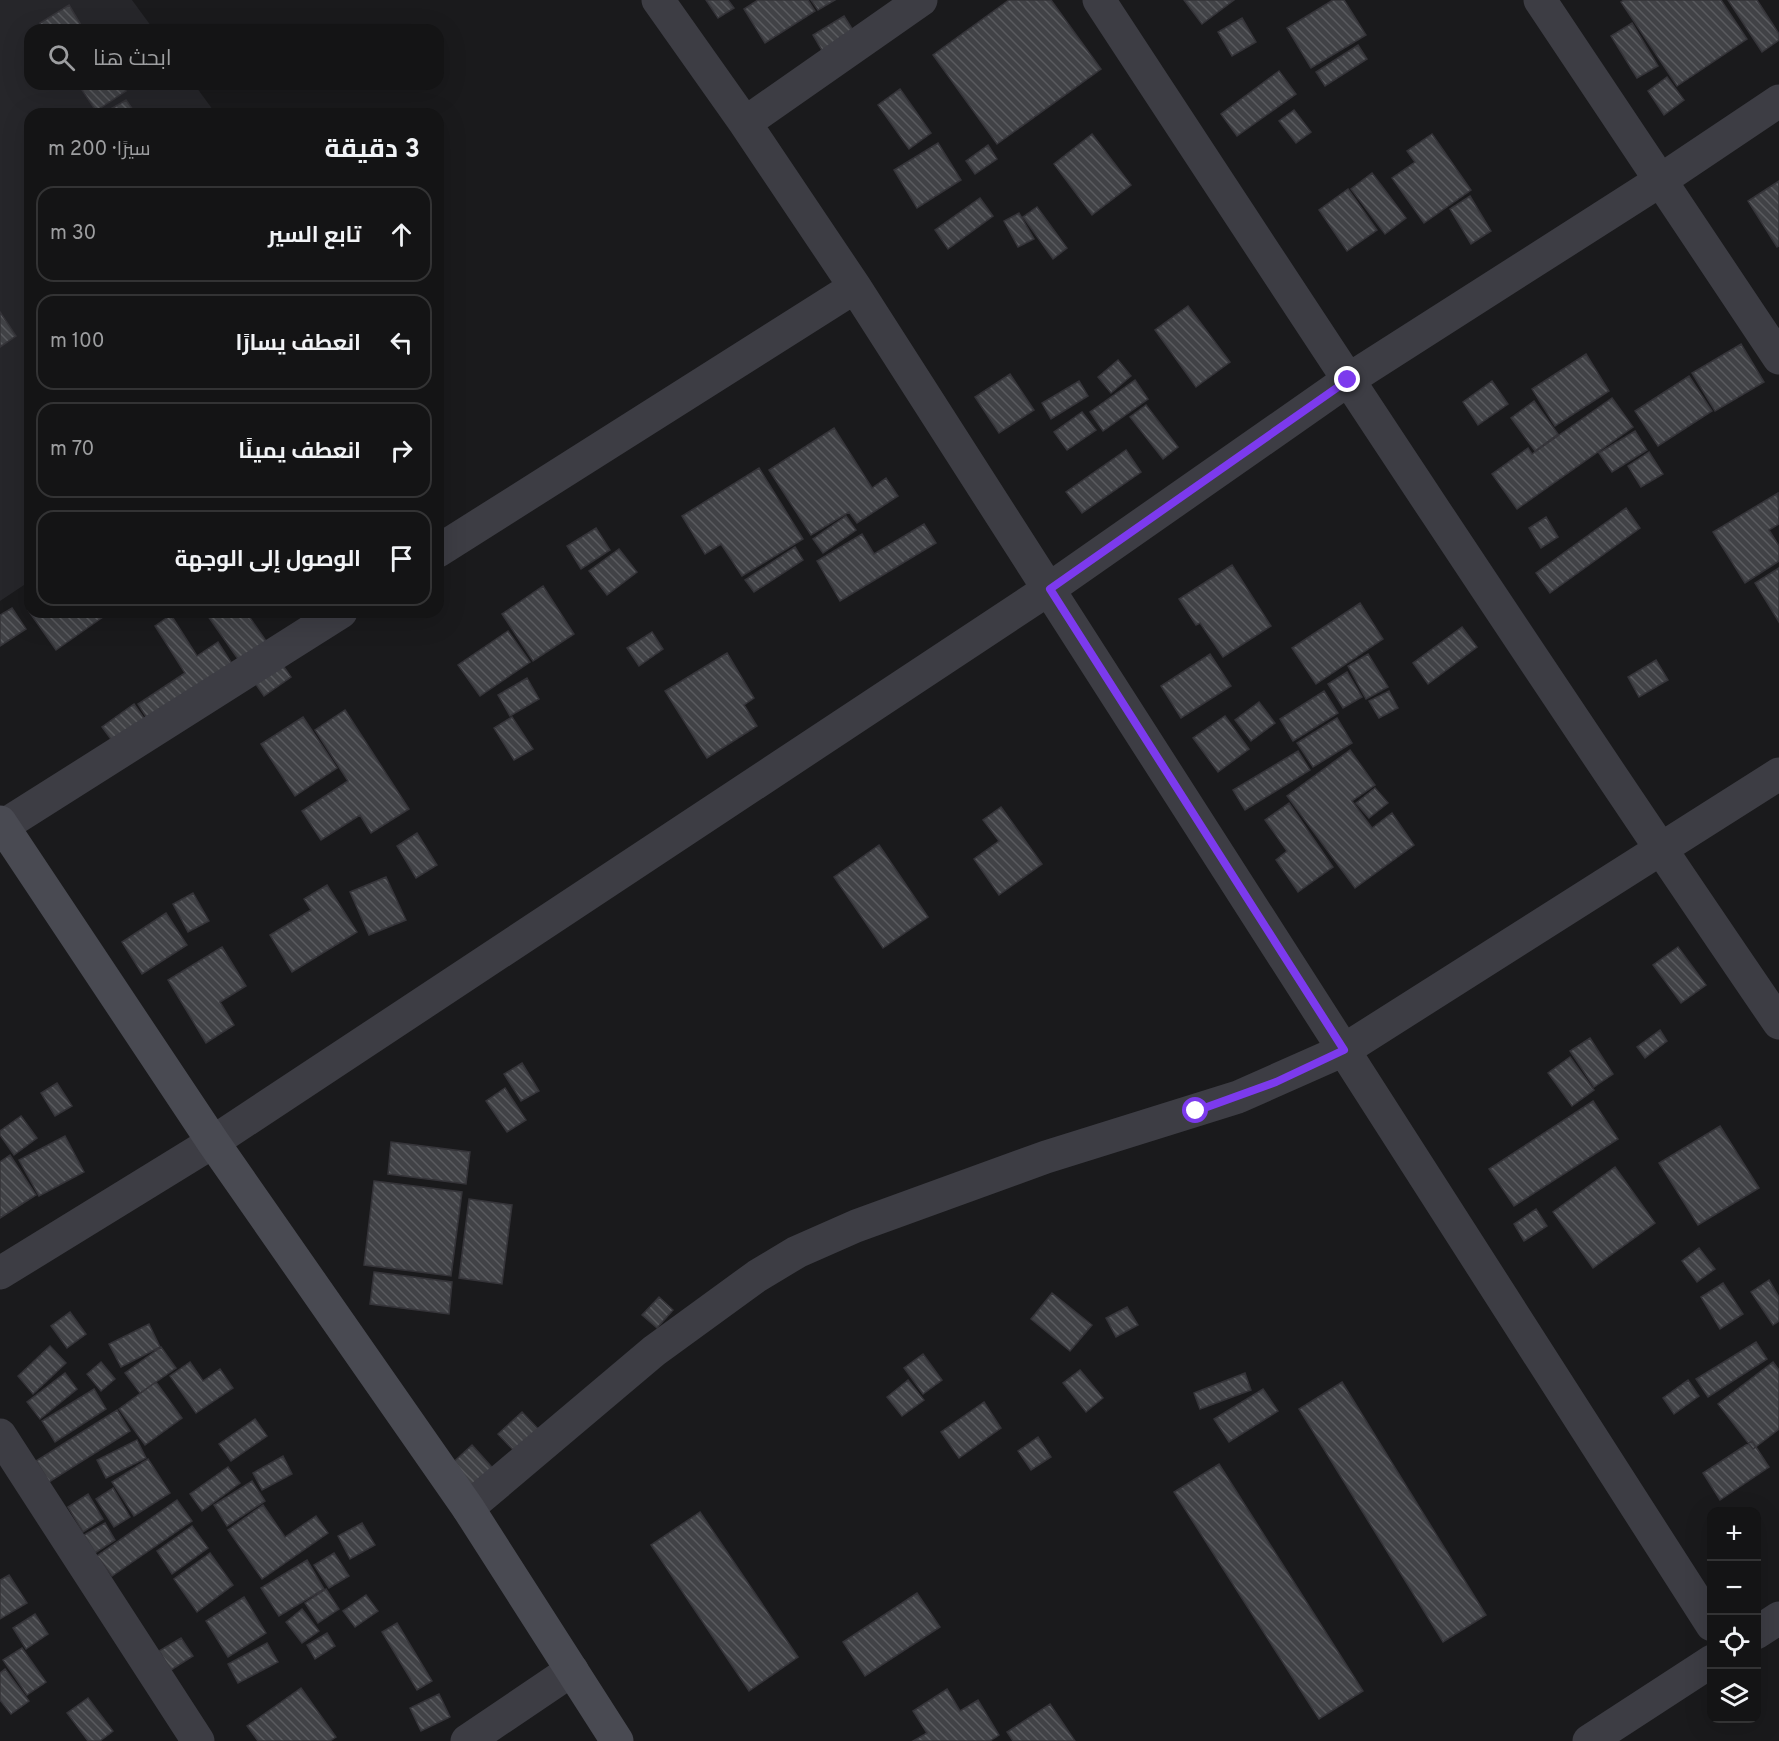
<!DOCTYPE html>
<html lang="ar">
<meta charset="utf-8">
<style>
:root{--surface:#141415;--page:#212122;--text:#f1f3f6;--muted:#9d9ea0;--line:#333334}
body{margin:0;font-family:Overpass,Cairo,sans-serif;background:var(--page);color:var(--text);direction:rtl}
.controls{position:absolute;right:18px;bottom:18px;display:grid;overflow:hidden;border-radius:12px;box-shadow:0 6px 24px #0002}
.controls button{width:54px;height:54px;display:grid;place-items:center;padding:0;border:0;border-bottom:2px solid var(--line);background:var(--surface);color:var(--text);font:30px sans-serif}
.stop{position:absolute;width:18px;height:18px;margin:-14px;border:4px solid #7c3aed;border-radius:50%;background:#fff}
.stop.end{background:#7c3aed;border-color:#fff;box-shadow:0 2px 6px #0008}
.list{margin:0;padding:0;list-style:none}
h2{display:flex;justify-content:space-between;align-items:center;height:78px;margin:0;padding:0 24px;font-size:26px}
h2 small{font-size:20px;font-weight:400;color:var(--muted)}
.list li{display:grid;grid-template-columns:39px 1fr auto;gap:18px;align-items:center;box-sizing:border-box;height:96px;margin:0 12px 12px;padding:0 12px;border:2px solid var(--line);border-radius:18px}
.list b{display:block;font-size:22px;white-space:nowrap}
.list em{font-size:20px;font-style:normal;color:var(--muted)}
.icon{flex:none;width:33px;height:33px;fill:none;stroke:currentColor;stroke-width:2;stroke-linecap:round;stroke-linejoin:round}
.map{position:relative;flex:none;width:1779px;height:1741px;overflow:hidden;direction:ltr}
.search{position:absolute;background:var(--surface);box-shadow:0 6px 24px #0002;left:24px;top:24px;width:420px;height:66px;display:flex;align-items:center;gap:15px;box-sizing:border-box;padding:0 21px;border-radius:18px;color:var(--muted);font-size:22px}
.panel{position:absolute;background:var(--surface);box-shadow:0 6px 24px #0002;left:24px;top:108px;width:420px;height:510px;border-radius:18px;direction:rtl}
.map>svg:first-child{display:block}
</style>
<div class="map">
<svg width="1779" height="1741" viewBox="0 0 1779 1741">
<defs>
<pattern id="building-back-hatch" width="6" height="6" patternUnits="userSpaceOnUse" patternTransform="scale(1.5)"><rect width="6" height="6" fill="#414246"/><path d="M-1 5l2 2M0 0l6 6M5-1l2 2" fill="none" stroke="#5a5b5f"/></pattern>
</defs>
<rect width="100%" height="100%" fill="#1a1a1c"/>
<!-- built -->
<path fill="#26262a" d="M0,0H132L154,30H30V84H194L216,114H30V581L0,601Z"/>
<!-- building -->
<path fill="url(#building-back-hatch)" stroke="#353439" stroke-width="1.5" d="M706,0H728L734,8L718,18Z
M758,0H808L815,11L765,43L744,9Z
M811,0H835L818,10Z
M1009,0H1051L1101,69L997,144L933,55Z
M1184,0H1234L1202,24Z
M1333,0H1344L1366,35L1311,68L1287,28Z
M1624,0H1721L1747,39L1677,86L1621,2Z
M1728,0H1757L1779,34V40L1762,52Z
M69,5L84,30H44L40,23Z
M844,16L856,35L824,54L813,35Z
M1242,18L1256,42L1232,56L1218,32Z
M1632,23L1658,66L1637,78L1611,36Z
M1358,45L1367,59L1325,86L1316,72Z
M1279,71L1296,94L1237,136L1221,114Z
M1667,77L1684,100L1664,115L1648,91Z
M78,84H121L126,91L96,111Z
M900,89L931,133L909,149L878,105Z
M126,100L136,114H102Z
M1294,110L1311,132L1296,143L1279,121Z
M1092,134L1131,185L1092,215L1054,164Z
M1432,134L1471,190L1424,223L1392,178L1415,162L1407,151Z
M938,143L961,180L917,208L894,170Z
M988,145L997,159L975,174L966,161Z
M1372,173L1406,218L1385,234L1351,189Z
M1779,181V246L1777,247L1748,201Z
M1348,189L1377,230L1347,251L1319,210Z
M1470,196L1491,231L1471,244L1450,209Z
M980,198L993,216L948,249L935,230Z
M1037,207L1067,248L1053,259L1023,217Z
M1019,213L1034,239L1018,247L1004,221Z
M1188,306L1230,362L1196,387L1155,330Z
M0,312L16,336L0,347Z
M1741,344L1764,382L1715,411L1692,373Z
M1586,354L1609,391L1555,426L1532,389Z
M1118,360L1131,376L1111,393L1098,377Z
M1010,374L1034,410L999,433L975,397Z
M1689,376L1712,411L1658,446L1635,411Z
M1135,380L1148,399L1103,431L1090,412Z
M1079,381L1088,396L1051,419L1042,403Z
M1492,381L1508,404L1478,425L1463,402Z
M1612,398L1633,427L1517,509L1492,474L1528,448L1532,454Z
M1534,401L1558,434L1535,451L1511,418Z
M1146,405L1178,447L1163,459L1130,417Z
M1082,412L1096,430L1067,450L1054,432Z
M834,428L872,488L886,478L898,496L857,523L849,512L811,535L769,470Z
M1635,431L1647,450L1612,472L1599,453Z
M1126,450L1141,472L1082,513L1066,492Z
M1649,452L1663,474L1641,487L1628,466Z
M759,468L803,539L742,576L721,544L705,554L682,516Z
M1778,493L1779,524L1769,530L1779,546V561L1745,583L1713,532Z
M1626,508L1640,528L1550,593L1536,573Z
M846,516L856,530L823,553L813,539Z
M1546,517L1558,537L1541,548L1529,528Z
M924,524L936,543L840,601L817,561L862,534L874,554Z
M596,528L610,550L581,569L567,546Z
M795,547L803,560L754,592L745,580Z
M619,549L637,572L607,595L589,571Z
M1232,565L1271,626L1223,657L1200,623L1196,625L1179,599Z
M1779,568V622L1755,583Z
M543,586L574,634L533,661L502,614Z
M1360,603L1383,639L1316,684L1292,648Z
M12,608L26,629L0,646V615Z
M30,608V612H110L56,650L28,610Z
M205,612H246L291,677L264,696Z
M171,615L197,656L218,642L245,684L160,739L138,704L185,673L155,626Z
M1462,627L1477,647L1428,684L1413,663Z
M508,631L530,662L480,696L458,665Z
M652,632L663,649L639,666L627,648Z
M727,653L754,698L744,705L757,726L707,758L665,691Z
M1210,654L1231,686L1181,718L1161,686Z
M1368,654L1388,687L1366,699L1348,666Z
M1656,660L1668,680L1639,697L1628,677Z
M1347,672L1362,697L1343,708L1328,684Z
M527,678L539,699L510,716L498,695Z
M1324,691L1338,713L1293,741L1280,719Z
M1389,691L1398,708L1379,718L1369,701Z
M1259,702L1275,723L1251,741L1235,720Z
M134,704L160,741L129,764L102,727Z
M345,710L409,809L371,833L360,815L321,840L302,811L348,781L315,730Z
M1225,716L1249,749L1218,772L1193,738Z
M303,717L337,768L295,796L261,744Z
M512,717L533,749L514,760L494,728Z
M1337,718L1352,743L1313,767L1297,743Z
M1350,750L1375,785L1352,801L1372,828L1392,813L1414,845L1355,888L1287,796Z
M1298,751L1310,770L1245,810L1233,790Z
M1375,788L1388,803L1369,818L1356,803Z
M1289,803L1333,867L1298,892L1276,860L1287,851L1265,820Z
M1001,807L1042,864L999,895L974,859L999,841L983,820Z
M417,833L437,865L416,878L397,846Z
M879,845L928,917L883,948L834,877Z
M386,877L406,920L369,935L350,892Z
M327,885L357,932L292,972L270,935L311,910L304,899Z
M193,893L209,921L188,932L173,904Z
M166,913L187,945L142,974L122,942Z
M222,947L246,986L220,1002L234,1025L206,1043L168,980Z
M1678,947L1706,985L1681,1003L1653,965Z
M1660,1030L1667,1041L1645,1058L1637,1047Z
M1590,1038L1613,1074L1594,1087L1570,1051Z
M1570,1057L1594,1090L1572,1106L1548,1073Z
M522,1063L539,1091L521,1101L504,1074Z
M57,1083L72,1106L55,1116L41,1093Z
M505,1088L526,1120L507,1132L486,1101Z
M1593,1101L1618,1139L1514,1206L1489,1169Z
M21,1116L37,1138L14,1155L0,1135V1131Z
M1720,1126L1759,1188L1698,1225L1659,1163Z
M65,1136L84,1172L39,1196L19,1160Z
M391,1142L470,1152L466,1184L388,1174Z
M10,1155L36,1195L0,1218V1162Z
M1615,1167L1655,1223L1593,1268L1553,1212Z
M374,1181L462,1192L451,1276L364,1265Z
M469,1199L512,1205L502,1284L459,1278Z
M1536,1209L1547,1226L1524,1241L1514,1224Z
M1699,1248L1715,1269L1697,1282L1682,1261Z
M374,1272L452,1282L449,1314L370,1304Z
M1769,1280L1779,1297V1321L1773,1325L1751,1292Z
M1723,1283L1743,1314L1720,1329L1701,1297Z
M1052,1293L1092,1325L1070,1351L1031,1319Z
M659,1297L673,1310L657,1328L642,1315Z
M1127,1307L1138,1325L1116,1337L1106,1318Z
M70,1312L86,1334L67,1348L51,1326Z
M149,1324L160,1347L121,1367L109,1344Z
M1756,1342L1767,1359L1708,1397L1696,1379Z
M50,1346L66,1363L33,1394L18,1376Z
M161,1347L176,1368L140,1393L125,1373Z
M923,1354L942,1380L923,1394L904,1368Z
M101,1362L115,1379L101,1391L87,1374Z
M190,1362L203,1381L220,1369L233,1388L196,1413L170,1376Z
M1773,1362L1779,1370V1429L1753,1449L1718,1404Z
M1080,1370L1103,1398L1086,1412L1063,1383Z
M65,1373L77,1389L40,1419L27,1402Z
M1245,1373L1251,1390L1200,1409L1194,1393Z
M908,1380L924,1400L902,1416L887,1397Z
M1688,1380L1699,1396L1674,1414L1663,1398Z
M156,1382L182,1418L145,1445L119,1409Z
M1342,1382L1486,1615L1443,1642L1299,1409Z
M94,1389L106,1409L55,1442L42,1421Z
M1263,1389L1278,1411L1229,1442L1214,1419Z
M984,1402L1001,1428L959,1458L941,1432Z
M117,1410L130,1431L49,1482L36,1461Z
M522,1412L541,1432L517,1454L498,1434Z
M255,1419L267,1436L231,1461L219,1444Z
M1038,1437L1051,1457L1031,1470L1018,1451Z
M137,1440L146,1458L106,1478L97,1460Z
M1752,1441L1769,1467L1720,1500L1703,1473Z
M472,1445L498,1474L475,1496L448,1467Z
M283,1456L292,1474L262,1490L253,1473Z
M148,1459L170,1493L134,1516L112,1482Z
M1219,1464L1363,1691L1319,1719L1174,1492Z
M228,1467L240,1483L202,1511L190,1494Z
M252,1481L265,1501L227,1526L214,1505Z
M113,1488L130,1517L114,1527L96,1499Z
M88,1494L103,1519L83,1532L68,1507Z
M177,1500L192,1521L112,1576L97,1556Z
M263,1505L285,1537L316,1516L328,1533L262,1579L228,1530Z
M700,1512L798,1657L749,1691L651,1545Z
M105,1523L115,1540L95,1553L84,1535Z
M362,1523L375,1545L350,1559L338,1536Z
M192,1526L208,1548L172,1574L157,1551Z
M210,1553L233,1585L197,1612L174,1579Z
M334,1553L349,1576L329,1588L314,1565Z
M307,1560L324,1589L279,1616L261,1588Z
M9,1575L27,1603L0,1619V1580Z
M326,1589L339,1609L318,1623L305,1603Z
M917,1593L940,1627L865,1676L843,1642Z
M366,1595L378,1611L355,1627L343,1611Z
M244,1597L266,1633L228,1657L206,1621Z
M302,1609L319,1631L302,1643L286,1622Z
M35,1614L48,1634L26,1649L13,1628Z
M397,1623L432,1681L417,1690L382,1632Z
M327,1633L335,1646L315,1659L307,1645Z
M181,1638L193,1656L171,1670L159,1651Z
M267,1643L278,1662L238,1683L228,1664Z
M22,1648L46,1682L27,1695L3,1660Z
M5,1669L29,1701L11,1714L0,1700V1673Z
M301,1688L336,1737L330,1741H258L247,1726Z
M947,1689L960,1711L978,1700L999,1735L990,1741H913L927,1733L913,1711Z
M439,1694L450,1717L421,1731L410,1708Z
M88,1698L113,1731L100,1741H88L67,1713Z
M1050,1704L1075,1741H1013L1007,1732Z"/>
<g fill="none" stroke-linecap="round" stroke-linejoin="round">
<!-- minor -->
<path stroke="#3d3d44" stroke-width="33" d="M658,0L745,123L855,287L1712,1625
M1099,0C1323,342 1548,685 1779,1023
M1540,0L1779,358
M745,123L921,0
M438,551L855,287
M3,826L341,612
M0,1273L213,1142L1049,589L1348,380L1661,180L1779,101
M0,1435L198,1741
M468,1508L654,1351L757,1276L797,1252L856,1226L1046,1157L1238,1097L1344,1050L1779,774
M1756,1633L1779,1618
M467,1741L572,1670
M1589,1741L1712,1661"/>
<!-- secondary -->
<path stroke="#494a52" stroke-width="33" d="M0,822L213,1142L468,1508L617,1741"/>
</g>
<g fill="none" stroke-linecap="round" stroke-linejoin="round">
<!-- route -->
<path stroke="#7c3aed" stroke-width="8" d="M1196,1111L1276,1082L1344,1050L1050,589L1348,380"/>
</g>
</svg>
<div class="controls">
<button>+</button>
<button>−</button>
<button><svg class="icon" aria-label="locate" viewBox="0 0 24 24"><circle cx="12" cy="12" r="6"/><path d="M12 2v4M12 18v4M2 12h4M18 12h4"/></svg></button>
<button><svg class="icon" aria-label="layers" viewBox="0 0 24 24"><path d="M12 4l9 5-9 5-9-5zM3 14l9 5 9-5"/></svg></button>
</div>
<div class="stop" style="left:1196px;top:1111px"></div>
<div class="stop end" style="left:1348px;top:380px"></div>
<div class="search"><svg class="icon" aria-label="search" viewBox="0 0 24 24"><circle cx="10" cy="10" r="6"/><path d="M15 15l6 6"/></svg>ابحث هنا</div>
<section class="panel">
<h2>3 دقيقة<small>سيرًا · 200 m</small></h2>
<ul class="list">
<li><svg class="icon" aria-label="ahead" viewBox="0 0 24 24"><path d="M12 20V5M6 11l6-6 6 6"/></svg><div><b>تابع السير</b></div><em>30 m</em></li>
<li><svg class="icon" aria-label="left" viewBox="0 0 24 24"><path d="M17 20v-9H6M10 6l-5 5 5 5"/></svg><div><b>انعطف يسارًا</b></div><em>100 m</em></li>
<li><svg class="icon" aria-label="right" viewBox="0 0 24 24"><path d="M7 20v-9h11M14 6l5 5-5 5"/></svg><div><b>انعطف يمينًا</b></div><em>70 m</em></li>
<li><svg class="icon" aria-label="arrive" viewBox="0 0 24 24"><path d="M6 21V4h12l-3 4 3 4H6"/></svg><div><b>الوصول إلى الوجهة</b></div></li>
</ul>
</section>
</div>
